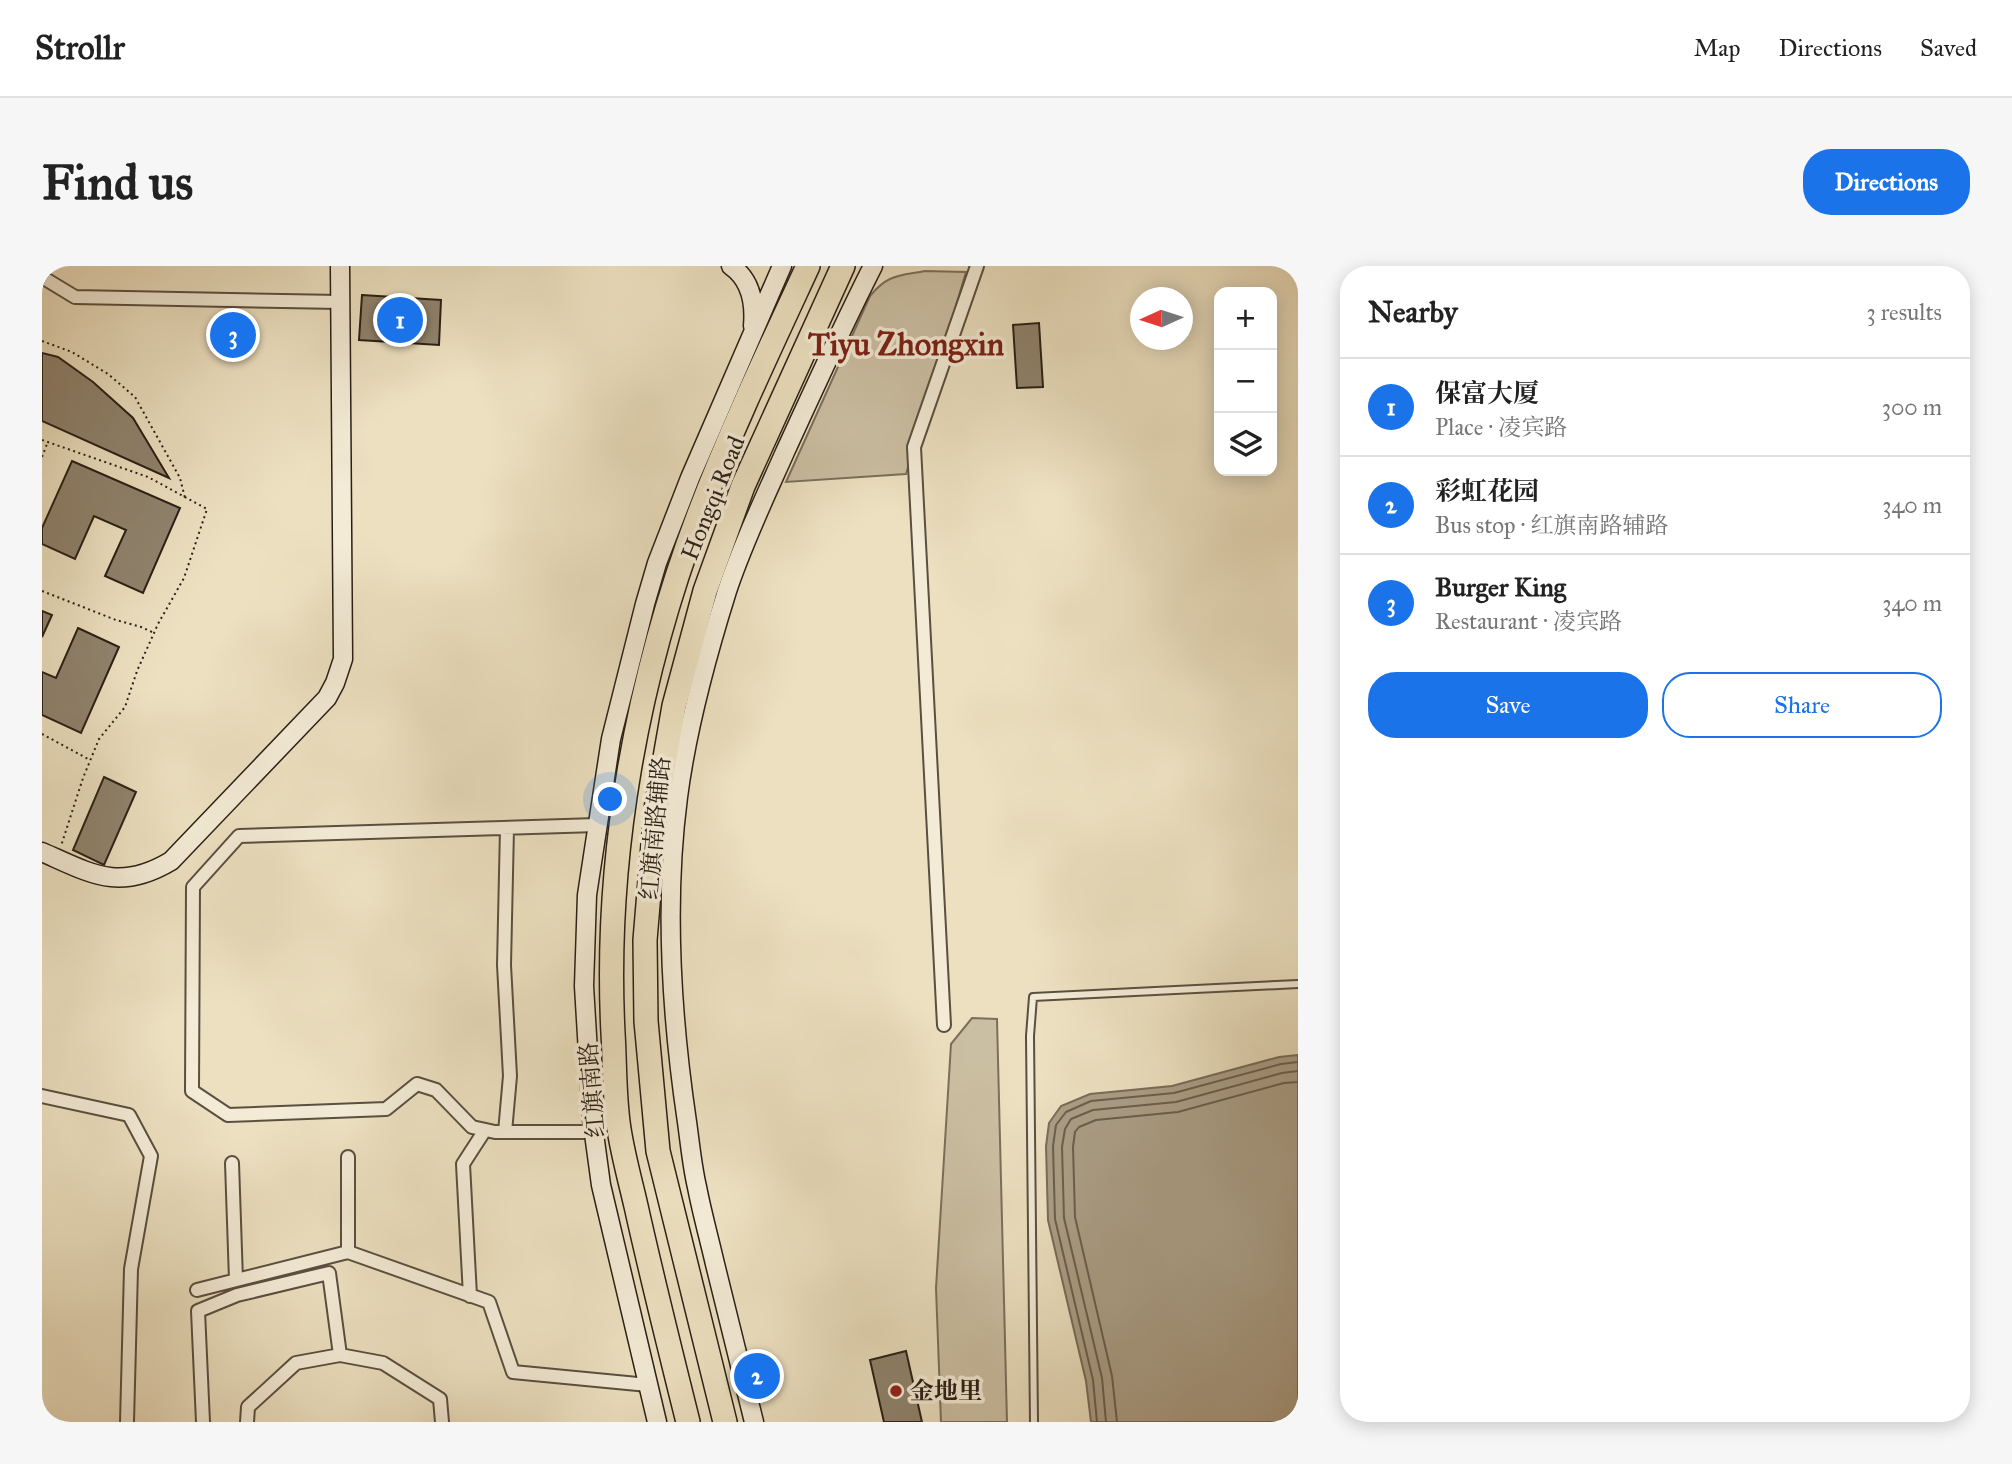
<!DOCTYPE html>
<meta charset="utf-8">
<style>
:root{--surface:#fff;--page:#f6f6f6;--text:#222;--muted:#767676;--line:#e0e0e0;--accent:#1a73e8}
body{margin:0;font-family:"IM FELL Great Primer","Noto Serif SC",serif;background:var(--page);color:var(--text)}
.controls{position:absolute;right:21px;top:21px;display:grid;overflow:hidden;border-radius:14px;box-shadow:0 4px 18px #0003}
.controls button{width:63px;height:63px;display:grid;place-items:center;padding:0;border:0;border-bottom:2px solid var(--line);background:var(--surface);color:var(--text);font:35px sans-serif}
.compass{position:absolute;left:1088px;top:21px;width:63px;height:63px;border-radius:50%;background:var(--surface);box-shadow:0 4px 18px #0003;rotate:267deg}
.you{position:absolute;left:569px;top:534px;width:24px;height:24px;margin:-18px;border:5px solid #fff;border-radius:50%;background:#1a73e8;box-shadow:0 0 0 10px #1a73e833}
.badge{display:grid;place-items:center;width:46px;height:46px;border-radius:50%;background:var(--accent);color:#fff;font-size:23px;font-weight:700}
.pin{position:absolute;translate:-50% -50%;border:4px solid #fff;box-shadow:0 2px 7px #0006}
.list{margin:0;padding:0;list-style:none}
h2{display:flex;justify-content:space-between;align-items:center;height:91px;margin:0;padding:0 28px;font-size:30px}
h2 small{font-size:23px;font-weight:400;color:var(--muted)}
.list li{display:grid;grid-template-columns:46px 1fr auto;gap:21px;align-items:center;box-sizing:border-box;height:98px;padding:0 28px;border-top:2px solid var(--line)}
.list b{display:block;font-size:26px;white-space:nowrap}
.list p{margin:0;font-size:23px;white-space:nowrap;color:var(--muted)}
.list em{font-size:23px;font-style:normal;color:var(--muted)}
.actions{display:flex;gap:14px;padding:21px 28px}
.actions a{flex:1;padding:16px 0;border:2px solid var(--accent);border-radius:28px;text-align:center;font-size:24px;color:var(--accent)}
.actions .main{background:var(--accent);color:#fff}
.icon{flex:none;width:38px;height:38px;fill:none;stroke:currentColor;stroke-width:2;stroke-linecap:round;stroke-linejoin:round}
.map{position:relative;flex:none;width:1256px;height:1156px;overflow:hidden;border-radius:28px}
header{display:flex;align-items:center;gap:42px;box-sizing:border-box;height:98px;padding:0 35px;background:var(--surface);border-bottom:2px solid var(--line)}
header strong{font-size:33px}
nav{display:flex;gap:38px;margin-inline-start:auto;font-size:24px}
.intro{display:flex;align-items:center;justify-content:space-between;box-sizing:border-box;height:168px;padding:0 42px}
h1{margin:0;font-size:49px}
.button{padding:18px 32px;border-radius:28px;background:var(--accent);color:#fff;font-size:24px;font-weight:700}
main{display:flex;gap:42px;padding:0 42px}
aside{flex:1;background:var(--surface);border-radius:28px;box-shadow:0 4px 18px #0003}
.map>svg:first-child{display:block}
</style>
<header>
<strong>Strollr</strong>
<nav><a>Map</a><a>Directions</a><a>Saved</a></nav>
</header>
<div class="intro"><h1>Find us</h1><a class="button">Directions</a></div>
<main>
<div class="map">
<svg width="1256" height="1156" viewBox="0 0 1256 1156">
<rect width="100%" height="100%" fill="#ece0c0"/>
<filter id="stains"><feTurbulence type="fractalNoise" baseFrequency=".00286" numOctaves="4"/><feColorMatrix values="0 0 0 0 .2 0 0 0 0 .09 0 0 0 0 .02 0 0 0 .5 -.17"/></filter>
<radialGradient id="worn" r=".72"><stop offset=".6" stop-color="#630" stop-opacity="0"/><stop offset="1" stop-color="#630" stop-opacity=".3"/></radialGradient>
<!-- green -->
<path fill="#cbbfa3" stroke="#7a6f5c" stroke-width="2" d="M883,5L924,6L864,208L744,216L828,30C846,8 857,10 883,5Z
M930,752L955,753L965,1156H899L894,1022L909,778Z"/>
<!-- water -->
<path fill="#aa9e86" stroke="#776b59" stroke-width="2" d="M1256,789V1156H1049L1044,1115L1006,954L1004,880L1007,857L1019,840L1048,828L1130,820L1237,791Z"/>
<g fill="none" stroke-linecap="round" stroke-linejoin="round">
<!-- shore -->
<path stroke="#6a5e4e" stroke-width="2" d="M1055,1156L1051,1114L1013,953L1011,880L1014,859L1024,846L1049,835L1132,827L1239,798L1256,796
M1064,1156L1060,1112L1022,952L1020,881L1023,863L1029,853L1051,844L1134,836L1240,807L1256,805
M1075,1156L1070,1110L1033,951L1031,881L1033,866L1037,861L1054,854L1136,846L1242,817L1256,816"/>
</g>
<!-- building -->
<path fill="#8f836e" stroke="#2a1f16" stroke-width="2" d="M320,29L399,34L397,79L317,74Z
M997,57L1001,121L975,122L971,59Z
M0,87L16,91L51,116L91,152L127,212L0,155Z
M30,195L138,242L101,327L63,310L84,264L52,250L33,293L0,278V262Z
M0,345L10,349L0,371Z
M36,362L77,381L39,467L0,449V406L14,412Z
M62,511L94,526L62,599L31,584Z
M864,1085L880,1156H842L828,1094Z"/>
<g fill="none" stroke-linecap="round" stroke-linejoin="round">
<!-- lane casing -->
<g stroke="#5a4f40" stroke-width="10">
<path id="lane" d="M992,1156L988,770L991,731L1256,718"/>
</g>
<!-- street casing -->
<g stroke="#5a4f40" stroke-width="16">
<path id="street" d="M0,11L33,31L298,36
M902,759L872,181L935,0
M0,830L87,849L109,890L89,1003L85,1156
M463,866L468,810L462,699L465,562
M552,866H453L430,861L394,824L375,818L344,843L186,849L150,825L151,621L197,570L555,559
M306,891V986
M190,897L194,1014
M155,1024L306,986L447,1036L471,1106L606,1119
M428,1030L421,898L443,864
M161,1156L156,1045L195,1029L287,1007L298,1089
M205,1156L206,1141L254,1097L298,1089L341,1097L398,1133L400,1156"/>
</g>
<!-- secondary casing -->
<g stroke="#2a1f16" stroke-width="21">
<path id="secondary" d="M689,0C709,14 713,37 711,60
M0,586C50,608 77,626 129,595L285,432L293,417L301,393L298,0
M615,1156L559,919L550,853L542,720L545,629L569,473L603,338L615,297L648,212L740,0
M712,1156C699,1103 686,1050 673,998C667,972 660,947 655,921C650,900 648,877 645,856C629,748 622,638 636,531C645,461 664,392 685,325C701,277 723,231 743,186C772,123 800,61 831,0"/>
</g>
<!-- highway casing -->
<g stroke="#2a1f16" stroke-width="26">
<path id="highway" d="M646,1156C628,1084 610,1012 594,940C588,914 581,889 577,863C572,832 573,799 571,767C562,592 595,412 657,248C689,164 728,82 766,0
M683,1156L616,885L604,755L603,674L614,543L632,440L663,325L701,220L801,0"/>
</g>
<!-- path -->
<path stroke="#2a1f16" stroke-width="2" stroke-dasharray="2 3.5" stroke-linecap="butt" d="M0,75L30,86L66,108L93,131L138,212L143,232
M0,174L106,211L165,243L142,312L116,358L95,405L83,441L57,473L41,512L19,580
M0,191L5,178
M0,325L74,354L99,361L110,366
M0,468L48,494"/>
<!-- lane -->
<use href="#lane" stroke="#f3ebd6" stroke-width="6"/>
<!-- street -->
<use href="#street" stroke="#f3ebd6" stroke-width="12"/>
<!-- secondary -->
<use href="#secondary" stroke="#f3ebd6" stroke-width="18"/>
<!-- highway -->
<use href="#highway" stroke="#ece0c0" stroke-width="23"/>
</g>
<!-- markers -->
<circle fill="#8f2418" stroke="#f3ebd6" stroke-width="2.5" cx="854" cy="1125" r="7"/>
<g text-anchor="middle" stroke-width="7" stroke-linejoin="round" paint-order="stroke">
<!-- street labels -->
<g font-size="24" fill="#2a1f16" stroke="#f3ebd6">
<text transform="translate(671 232) rotate(-68)" y="8">Hongqi Road</text>
<text transform="translate(613 562) rotate(-85)" y="8">红旗南路辅路</text>
<text transform="translate(550 824) rotate(-95)" y="8">红旗南路</text>
</g>
<!-- poi labels -->
<g font-size="24" font-weight="bold" fill="#2a1f16" stroke="#f3ebd6" text-anchor="start">
<text x="868" y="1133">金地里</text>
</g>
<!-- district labels -->
<g font-size="32" font-weight="bold" fill="#7a1f14" stroke="#f3ebd6">
<text x="864" y="89">Tiyu Zhongxin</text>
</g>
</g>
<rect width="100%" height="100%" filter="url(#stains)"/>
<rect width="100%" height="100%" fill="url(#worn)"/>
</svg>
<div class="controls">
<button>+</button>
<button>−</button>
<button><svg class="icon" aria-label="layers" viewBox="0 0 24 24"><path d="M12 4l9 5-9 5-9-5zM3 14l9 5 9-5"/></svg></button>
</div>
<svg class="compass" viewBox="-18 -18 36 36"><path d="M0-13l5 13h-10z" fill="#e53935"/><path d="M0 13l5-13h-10z" fill="#767676"/></svg>
<div class="you"></div>
<div class="pin badge" style="left:358px;top:54px">1</div>
<div class="pin badge" style="left:715px;top:1110px">2</div>
<div class="pin badge" style="left:191px;top:69px">3</div>
</div>
<aside>
<h2>Nearby<small>3 results</small></h2>
<ul class="list">
<li><span class="badge">1</span><div><b>保富大厦</b><p>Place · 凌宾路</p></div><em>300 m</em></li>
<li><span class="badge">2</span><div><b>彩虹花园</b><p>Bus stop · 红旗南路辅路</p></div><em>340 m</em></li>
<li><span class="badge">3</span><div><b>Burger King</b><p>Restaurant · 凌宾路</p></div><em>340 m</em></li>
</ul>
<div class="actions"><a class="main">Save</a><a>Share</a></div>
</aside>
</main>
